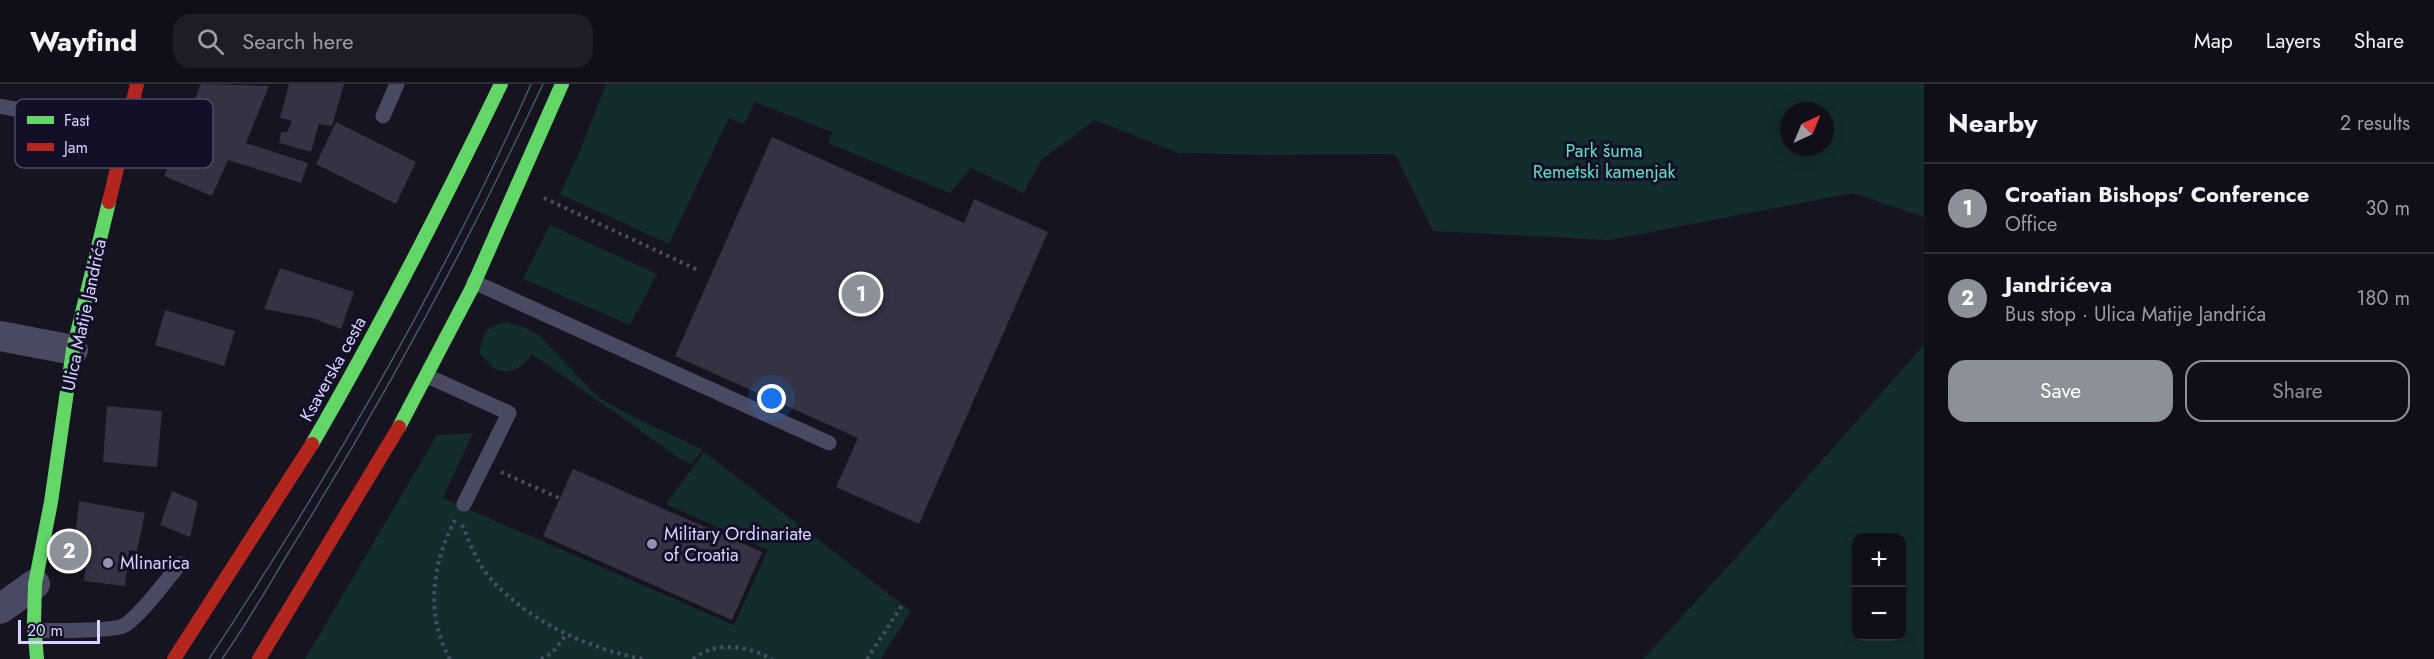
<!DOCTYPE html>
<meta charset="utf-8">
<style>
:root{--surface:#100f19;--page:#1e1d26;--text:#f1f3f6;--muted:#9c9ca2;--line:#302f38;--accent:#8c9099}
body{margin:0;font-family:Jost,sans-serif;background:var(--page);color:var(--text)}
.controls{position:absolute;right:18px;bottom:18px;display:grid;overflow:hidden;border-radius:12px;box-shadow:0 3px 15px #0003}
.controls button{width:54px;height:54px;display:grid;place-items:center;padding:0;border:0;border-bottom:2px solid var(--line);background:var(--surface);color:var(--text);font:30px sans-serif}
.compass{position:absolute;left:1780px;top:18px;width:54px;height:54px;border-radius:50%;background:var(--surface);box-shadow:0 3px 15px #0003;rotate:44deg}
.scale{position:absolute;left:18px;bottom:15px;width:82px;box-sizing:border-box;padding-left:6px;border:3px solid #d9d4ff;border-top:0;font-size:16px;line-height:21px;white-space:nowrap;color:#d9d4ff;-webkit-text-stroke:4px #130f26;paint-order:stroke}
.you{position:absolute;left:772px;top:315px;width:21px;height:21px;margin:-15px;border:4px solid #fff;border-radius:50%;background:#1a73e8;box-shadow:0 0 0 9px #1a73e833}
.badge{display:grid;place-items:center;width:39px;height:39px;border-radius:50%;background:var(--accent);color:#fff;font-size:20px;font-weight:700}
.pin{position:absolute;translate:-50% -50%;border:3px solid #fff;box-shadow:0 2px 6px #0006}
.list{margin:0;padding:0;list-style:none}
h2{display:flex;justify-content:space-between;align-items:center;height:78px;margin:0;padding:0 24px;font-size:26px}
h2 small{font-size:20px;font-weight:400;color:var(--muted)}
.list li{display:grid;grid-template-columns:39px 1fr auto;gap:18px;align-items:center;box-sizing:border-box;height:90px;padding:0 24px;border-top:2px solid var(--line)}
.list b{display:block;font-size:22px;white-space:nowrap}
.list p{margin:0;font-size:20px;white-space:nowrap;color:var(--muted)}
.list em{font-size:20px;font-style:normal;color:var(--muted)}
.actions{display:flex;gap:12px;padding:18px 24px}
.actions a{flex:1;padding:14px 0;border:2px solid var(--accent);border-radius:18px;text-align:center;font-size:21px;color:var(--accent)}
.actions .main{background:var(--accent);color:#fff}
.icon{flex:none;width:33px;height:33px;fill:none;stroke:currentColor;stroke-width:2;stroke-linecap:round;stroke-linejoin:round}
.map{position:relative;flex:none;width:1924px;height:575px;overflow:hidden}
header{display:flex;align-items:center;gap:36px;box-sizing:border-box;height:84px;padding:0 30px;background:var(--surface);border-bottom:2px solid var(--line)}
header strong{font-size:28px}
nav{display:flex;gap:33px;margin-inline-start:auto;font-size:21px}
.search{width:420px;height:54px;background:var(--page);display:flex;align-items:center;gap:15px;box-sizing:border-box;padding:0 21px;border-radius:18px;color:var(--muted);font-size:22px}
main{display:flex}
aside{flex:1;background:var(--surface)}
.map>svg:first-child{display:block}
</style>
<header>
<strong>Wayfind</strong>
<div class="search"><svg class="icon" aria-label="search" viewBox="0 0 24 24"><circle cx="10" cy="10" r="6"/><path d="M15 15l6 6"/></svg>Search here</div>
<nav><a>Map</a><a>Layers</a><a>Share</a></nav>
</header>
<main>
<div class="map">
<svg width="1924" height="575" viewBox="0 0 1924 575">
<rect width="100%" height="100%" fill="#161421"/>
<!-- green -->
<path fill="#132c2d" fill-rule="evenodd" d="M606,0H1924V133L1853,109L1610,156L1433,147L1395,70L1266,71L1178,69L1095,36L1041,76L1024,109L971,84L950,109L828,59L832,48L755,18L744,40L729,34L669,160L560,110L581,64ZM1789,27H1825V63H1789Z
M550,141L657,190L630,241L523,195Z
M506,238L524,243L539,251L599,314L636,334L703,366L691,380L680,375L532,270C522,284 512,291 494,285L480,270C481,251 487,241 506,238Z
M1924,261V575H1643L1732,478ZM1856,454H1902V552H1856Z
M473,349L443,414L734,541L768,466L666,420L704,368L911,527L881,575H305L437,351Z"/>
<!-- building -->
<path fill="#343243" d="M201,0L269,2L246,59L308,79L301,99L228,76L212,112L164,92Z
M289,0H344L332,42L319,40L311,68L279,59L281,48H287L292,37L280,34Z
M336,38L416,78L396,120L316,80Z
M772,53L964,139L974,115L1048,148L919,440L836,403L858,354L675,272Z
M280,184L354,208L341,245L312,234L264,225Z
M165,226L235,247L224,282L155,261Z
M107,322L162,327L157,383L103,378Z
M573,385L762,468L732,536L543,452Z
M172,407L198,418L190,453L160,441Z
M79,417L145,429L137,467L129,466L125,502L84,497L89,454H75Z"/>
<g fill="none" stroke-linecap="round" stroke-linejoin="round">
<!-- path -->
<path stroke="#44505f" stroke-width="4" stroke-dasharray="3 4.5" stroke-linecap="butt" d="M544,114L700,187
M501,388L559,414
M462,441C470,459 477,479 490,494C528,537 588,565 644,575
M450,575C425,532 432,479 455,436
M541,575L552,569L567,550
M693,575C717,556 747,562 772,575
M867,575L903,520"/>
<!-- lane -->
<path stroke="#4a4962" stroke-width="15" d="M0,22L126,48
M383,32L397,0
M474,198L829,359
M427,292L509,329L464,420
M34,546C49,547 112,547 123,542C139,534 167,495 180,480"/>
<!-- street -->
<path stroke="#4a4962" stroke-width="30" d="M0,252L73,266
M0,525L35,500"/>
<!-- fast -->
<path stroke="#63d668" stroke-width="14" d="M399,343L472,204L562,0
M312,360C380,243 442,122 501,0
M37,575L34,539L35,500L51,418L73,266L109,118"/>
<!-- jam -->
<path stroke="#b3261e" stroke-width="14" d="M109,118L137,0
M174,575L312,360
M259,575L399,343"/>
<!-- tram -->
<path stroke="#43596b" stroke-width="1.5" d="M209,575C330,392 442,201 531,0
M222,575C246,541 266,506 287,471C382,319 467,162 543,0"/>
</g>
<!-- markers -->
<g fill="#9591b1" stroke="#130f26" stroke-width="2">
<circle cx="652" cy="460" r="6"/>
<circle cx="108" cy="479" r="6"/>
</g>
<g text-anchor="middle" stroke-width="6" stroke-linejoin="round" paint-order="stroke">
<!-- park labels -->
<g font-size="18" fill="#5fe0c0" stroke="#130f26">
<text x="1604" y="73">Park šuma<tspan x="1604" dy="21">Remetski kamenjak</tspan></text>
</g>
<!-- street labels -->
<g font-size="18" fill="#d9d4ff" stroke="#130f26">
<text transform="translate(84 231) rotate(-78)" y="6">Ulica Matije Jandrića</text>
<text transform="translate(333 285) rotate(-61)" y="6">Ksaverska cesta</text>
</g>
<!-- poi labels -->
<g font-size="18" fill="#d9d4ff" stroke="#130f26" text-anchor="start">
<text x="664" y="456">Military Ordinariate<tspan x="664" dy="21">of Croatia</tspan></text>
<text x="120" y="485">Mlinarica</text>
</g>
</g>
<!-- legend -->
<rect x="15" y="15" width="198" height="69" rx="9" fill="#130f26" stroke="#4e4a67" stroke-width="1.5"/>
<rect x="27" y="32" width="27" height="8" fill="#63d668"/>
<rect x="27" y="59" width="27" height="8" fill="#b3261e"/>
<g font-size="16" fill="#d9d4ff">
<text x="64" y="42">Fast</text>
<text x="64" y="69">Jam</text>
</g>
</svg>
<div class="controls">
<button>+</button>
<button>−</button>
</div>
<svg class="compass" viewBox="-18 -18 36 36"><path d="M0-13l5 13h-10z" fill="#e53935"/><path d="M0 13l5-13h-10z" fill="#9c9ca2"/></svg>
<div class="scale">20 m</div>
<div class="you"></div>
<div class="pin badge" style="left:861px;top:210px">1</div>
<div class="pin badge" style="left:69px;top:467px">2</div>
</div>
<aside>
<h2>Nearby<small>2 results</small></h2>
<ul class="list">
<li><span class="badge">1</span><div><b>Croatian Bishops' Conference</b><p>Office</p></div><em>30 m</em></li>
<li><span class="badge">2</span><div><b>Jandrićeva</b><p>Bus stop · Ulica Matije Jandrića</p></div><em>180 m</em></li>
</ul>
<div class="actions"><a class="main">Save</a><a>Share</a></div>
</aside>
</main>
